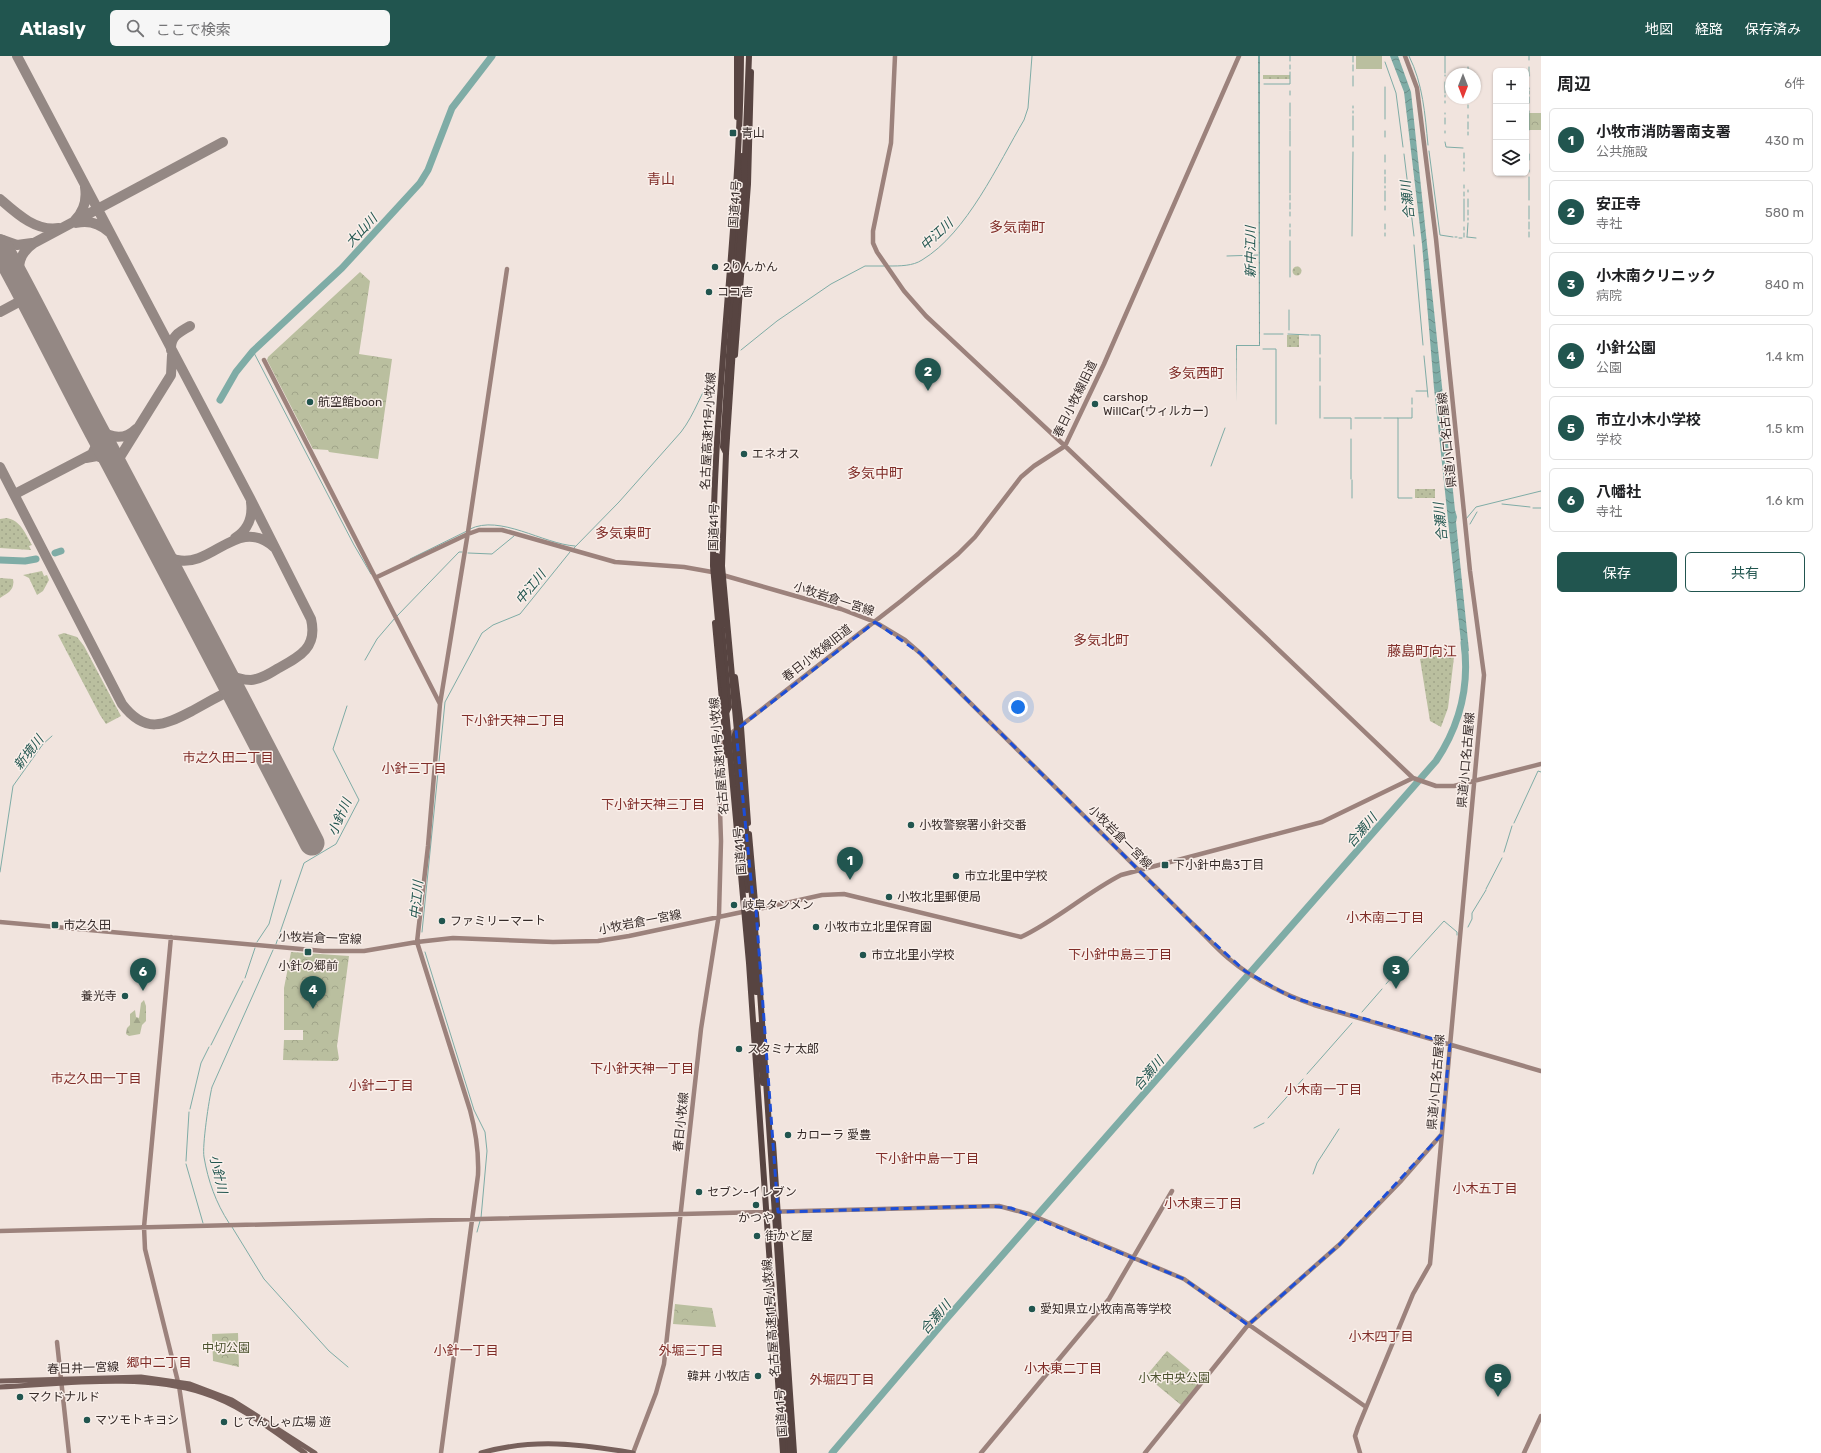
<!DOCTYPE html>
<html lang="ja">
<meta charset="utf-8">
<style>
:root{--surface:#fff;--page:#f6f6f6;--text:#202124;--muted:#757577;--line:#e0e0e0;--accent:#21554f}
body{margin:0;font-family:Rubik,"Noto Sans JP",sans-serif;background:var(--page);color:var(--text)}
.controls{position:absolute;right:12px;top:12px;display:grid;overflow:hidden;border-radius:6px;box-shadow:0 1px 3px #0004}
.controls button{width:36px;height:36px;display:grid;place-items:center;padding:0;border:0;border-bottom:1px solid var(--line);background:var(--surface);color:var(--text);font:20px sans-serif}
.compass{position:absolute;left:1445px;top:12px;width:36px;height:36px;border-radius:50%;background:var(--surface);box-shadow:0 1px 3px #0004;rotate:180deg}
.you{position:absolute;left:1018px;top:651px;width:14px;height:14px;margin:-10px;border:3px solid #fff;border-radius:50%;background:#1a73e8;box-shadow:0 0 0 6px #1a73e833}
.badge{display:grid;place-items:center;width:26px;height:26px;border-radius:50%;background:var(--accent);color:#fff;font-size:13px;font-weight:700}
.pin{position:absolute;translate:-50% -33px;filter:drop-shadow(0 1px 2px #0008)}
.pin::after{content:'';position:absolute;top:21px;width:14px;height:12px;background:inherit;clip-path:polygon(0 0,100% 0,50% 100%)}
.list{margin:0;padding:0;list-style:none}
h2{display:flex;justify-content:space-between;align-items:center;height:52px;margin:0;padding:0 16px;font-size:17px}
h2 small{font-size:13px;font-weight:400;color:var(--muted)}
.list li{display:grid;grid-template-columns:26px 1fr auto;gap:12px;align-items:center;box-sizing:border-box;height:64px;margin:0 8px 8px;padding:0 8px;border:1px solid var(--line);border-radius:6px}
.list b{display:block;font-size:15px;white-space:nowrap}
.list p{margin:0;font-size:13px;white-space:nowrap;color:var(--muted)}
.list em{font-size:13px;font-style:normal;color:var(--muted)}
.actions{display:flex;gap:8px;padding:12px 16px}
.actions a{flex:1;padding:9px 0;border:1px solid var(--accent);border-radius:6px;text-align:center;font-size:14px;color:var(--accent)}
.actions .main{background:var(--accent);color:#fff}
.icon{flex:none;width:22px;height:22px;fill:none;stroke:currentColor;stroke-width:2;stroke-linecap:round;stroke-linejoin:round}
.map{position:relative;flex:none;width:1541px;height:1397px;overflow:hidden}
header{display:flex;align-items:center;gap:24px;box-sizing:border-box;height:56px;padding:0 20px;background:var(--accent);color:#fff}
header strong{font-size:19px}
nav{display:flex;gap:22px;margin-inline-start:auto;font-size:14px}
.search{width:280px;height:36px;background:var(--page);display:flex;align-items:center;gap:10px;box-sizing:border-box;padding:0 14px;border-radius:6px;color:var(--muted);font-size:15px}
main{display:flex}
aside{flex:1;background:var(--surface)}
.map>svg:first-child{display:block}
</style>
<header>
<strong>Atlasly</strong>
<div class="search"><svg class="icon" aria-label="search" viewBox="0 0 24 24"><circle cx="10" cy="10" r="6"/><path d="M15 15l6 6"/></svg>ここで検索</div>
<nav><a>地図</a><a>経路</a><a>保存済み</a></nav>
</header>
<main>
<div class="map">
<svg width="1541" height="1397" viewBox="0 0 1541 1397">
<defs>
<pattern id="grass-dots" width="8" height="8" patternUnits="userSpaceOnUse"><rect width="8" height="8" fill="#babf9f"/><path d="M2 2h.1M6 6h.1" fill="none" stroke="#a0a489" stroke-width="1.8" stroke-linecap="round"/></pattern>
<pattern id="forest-firs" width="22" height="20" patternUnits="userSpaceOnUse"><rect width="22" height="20" fill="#babf9f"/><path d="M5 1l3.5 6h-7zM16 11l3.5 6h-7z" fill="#a0a489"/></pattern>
<pattern id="park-crowns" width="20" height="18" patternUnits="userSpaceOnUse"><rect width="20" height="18" fill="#babf9f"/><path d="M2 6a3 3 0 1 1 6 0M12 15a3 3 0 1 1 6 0" fill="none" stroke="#a0a489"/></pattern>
<pattern id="water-waves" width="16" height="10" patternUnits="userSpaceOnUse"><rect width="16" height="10" fill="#7faca6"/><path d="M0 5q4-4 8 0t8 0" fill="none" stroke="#698c87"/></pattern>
</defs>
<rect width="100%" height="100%" fill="#f1e4de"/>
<!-- grass -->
<path fill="url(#grass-dots)" d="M1263,19H1290V23H1263Z
M1292.5 215a4.5 4.5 0 1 1 9 0a4.5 4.5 0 1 1-9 0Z
M1287,279H1299V291H1287Z
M1415,433H1435V442H1415Z
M7,462C21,465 25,477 32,489L29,490L31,494L0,492V463Z
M42,515L44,520L47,519L49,524L43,535L37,539L29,522L23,519Z
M0,522L13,523C15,534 8,537 0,542Z
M64,577L77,581L84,590L121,660L106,668L100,659L58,579Z
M1424,599H1444L1454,601L1448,652L1441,671L1430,665L1420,603L1424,602Z"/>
<!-- forest -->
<path fill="url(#forest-firs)" d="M144,944L146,950V965L142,969L140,978L129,980L126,978L127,972L130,969V958L135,954L136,961L139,962L141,947Z"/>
<!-- park -->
<path fill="url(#park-crowns)" d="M1529,57H1541V74H1529Z
M360,216L370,225L359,298L392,303L378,403L329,396L328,394L313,393L267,304L268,301Z
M291,896L349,900L337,990L339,1003L337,1005L283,1004L284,984H303V974H284V932Z
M675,1248L712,1252L716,1271L673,1268Z
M238,1277L239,1311L213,1305L212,1278Z
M1167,1295L1202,1324L1181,1349L1146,1320Z"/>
<!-- garden -->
<path fill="#babf9f" d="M1356,0H1382V13H1356Z
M697,1254L710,1256L712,1269L696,1267Z"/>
<!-- water -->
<path fill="url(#water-waves)" d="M1258,0H1260V290H1237L1236,346L1227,368L1236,346V289H1259Z
M1390,0H1398L1411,36L1455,454L1457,461L1456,466L1469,595L1462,596L1434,332L1422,188L1404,36Z"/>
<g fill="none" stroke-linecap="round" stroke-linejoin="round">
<!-- stream -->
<path stroke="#7faca6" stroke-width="1" d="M1409,0C1423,28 1425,58 1428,89
M1529,0V4
M1290,5V0
M1353,6V0
M1385,6L1396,37L1403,91
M1353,9V15
M1468,11V13
M1290,13V9
M1445,17V0
M1468,17V18
M1445,19V20
M1529,20V11
M1445,26V37
M1264,28H1290V16
M1353,30V20
M1529,32V33
M1290,35V39
M1529,35V38
M1445,39V41
M1529,41V47
M1445,45V47
M1290,47V60
M1468,49V52
M1353,50V52
M1529,55V57
M1353,57V55
M1445,57V58
M1468,59V62
M1445,62V68
M1290,63V74
M1385,63V31
M1468,73V66
M1353,74V60
M1529,74V58
M1290,75V90
M1445,75V77
M1468,76V79
M1353,80V91
M1385,81V75
M1445,86L1446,91L1463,92
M1429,95L1440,179L1453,181
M1464,97V102
M1404,98L1414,180
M1529,104V98
M1385,106V99
M1464,106V108
M1464,112V115
M1385,114V118
M1529,114V116
M1385,121V127
M1464,129V132
M1385,130V132
M1468,134V136
M1464,136V140
M1290,137V95
M1290,139V144
M1529,144V121
M1385,145V135
M1385,150V154
M1468,151V143
M1290,153V147
M1468,154V159
M1290,156V160
M1529,163V150
M1468,164V162
M1464,165V143
M1529,166V173
M1290,168V171
M1385,168V173
M1464,171V174
M1290,174V180
M1529,176V181
M1385,177V180
M1464,177V181
M1352,180L1353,96
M1455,181H1457
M1467,181L1468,167
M1467,181L1476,182
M1459,182H1462
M1414,189L1423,289
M1227,200L1258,199
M889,210C900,210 913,210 922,204C967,177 998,108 1024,64L1028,52L1032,0
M1290,221V185
M1289,274V254
M1264,278H1283
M1288,278L1309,279
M1311,279H1320V298
M1263,293H1276V368
M741,294L777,265L831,228L865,210H884
M253,295L354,489L371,518
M1424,300L1428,341
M1320,325V302
M1416,335H1427
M1412,342V348
M1320,362V330
M1324,362H1351V373
M1355,362H1381
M1384,362H1398V442H1412
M1398,362H1412V352
M1211,410L1225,372
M1351,423V383
M1352,424V442
M1502,448L1530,451
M1533,452H1541
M1466,463L1476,451L1541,435
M1470,468L1477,456
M470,473C500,458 543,488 575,490
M574,492L619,446L681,376C695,358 701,336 714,317
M468,497L492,498L514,480
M410,503L467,475
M397,560L459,496H462
M365,604L377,583L395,562
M1514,767L1538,715L1541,716
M1504,796L1512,770
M0,816L13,730L43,688L52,680
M1486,833L1502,802
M1468,871L1472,863V857L1486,834
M422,876L445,646L482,577L493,569L520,558L570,496
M257,886L269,868L281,824
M276,888L304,807L336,788L359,744L333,693L347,650
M425,896L474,1054L485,1076L487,1095L481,1162
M1406,907L1444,865L1457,876V879
M245,922L255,892
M1386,928L1402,910
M1362,956L1382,933
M211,989L243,925
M1307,1018L1352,967
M190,1053L201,1007L209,991
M1268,1062L1303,1023
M1254,1072L1264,1067
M186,1105L189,1056
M186,1108L203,1167
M1313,1118L1317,1107L1339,1073
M229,1167C216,1147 208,1125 204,1101C202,1090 209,1043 212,1031L273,894
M232,1171L264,1223L329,1295L348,1311
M477,1176L480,1165"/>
<!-- river -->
<path stroke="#7faca6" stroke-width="7" d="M220,344L236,316L253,295L342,212L420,127L428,114L452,52L492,0
M55,497L61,495
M0,504L25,505L36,503
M832,1397L941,1269L1436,705C1460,669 1470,631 1464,587"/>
<!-- taxiway -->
<path stroke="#948884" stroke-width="10" d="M17,0L250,442L311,563C318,592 299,601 277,613C269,618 261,623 251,624C241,624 233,621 224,617
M0,143C16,157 36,176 59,172
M75,164C84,155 87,144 85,131
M76,167C88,164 99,167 109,176
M0,183L17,189L32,187
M20,227C17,210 19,197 34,187L223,86
M0,256L28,241
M171,294C170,281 179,276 190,270
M93,368C105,380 122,387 136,373
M86,402L97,400L113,406
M115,409L171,319L172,299
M0,411L122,648C145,678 163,670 192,655C206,647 219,640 233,633
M15,438L92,398L96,390L97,376
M235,482C248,474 253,461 251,446
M158,493C164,497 169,502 177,504C213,512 238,458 275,492"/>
<!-- runway -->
<path stroke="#948884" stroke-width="25" d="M0,191C37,257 69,325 105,391C175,523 244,654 312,787"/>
<!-- secondary -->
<path stroke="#9c827c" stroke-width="4.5" d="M895,0L891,87L873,175V187L877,196L904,235L926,260L1065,390L1413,722L1436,730H1454L1541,708
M264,304L440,648
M377,521L468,478L479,474H502L615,506L684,511L712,516L841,553L875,566L905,584L920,597L1193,868C1205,879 1216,892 1228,902C1254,924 1283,938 1314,949L1541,1015
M754,854L822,839L844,838L1021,881C1057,864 1086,837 1121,819L1322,766L1413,722
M0,866L323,895H364L417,886L453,882L553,886L598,885L629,880L747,855
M171,881L144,1171L145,1193L179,1330L189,1397
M0,1175L999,1150L1029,1158L1184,1223L1366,1351
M57,1286L69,1397
M441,1397L478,1119C479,1096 476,1076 470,1054L417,886L428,790L440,648L468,476L507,213
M633,1397L656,1337L664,1308L701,973L719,858L721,785L718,691L725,682L901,545L958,498L975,481L1021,421L1034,410L1065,390L1104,308L1239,0
M981,1397L1109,1243L1172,1135
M1145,1397L1248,1269L1340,1188L1400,1126L1441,1079
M1360,1397L1355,1380L1358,1371L1413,1238L1430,1208L1484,619L1470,515L1436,183L1417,32L1405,0
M1524,1397L1541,1360"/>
<!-- primary -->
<path stroke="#77605b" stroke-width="5" d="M0,1325L141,1321L190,1328L232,1344L315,1397
M0,1331C62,1328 144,1317 203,1337C241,1349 273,1375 305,1397
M481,1397C532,1382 582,1388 633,1397"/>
<!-- highway -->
<path stroke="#574441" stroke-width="6" d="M737,61V0
M735,299L748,128L751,16
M726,397L723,391L742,100
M715,567L727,699
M722,572L729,651L726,657
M735,621L741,671L748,767
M736,676L734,681L747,834
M749,778L757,869
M758,969L763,1027
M773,1087L794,1397
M774,1261L778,1268L787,1397"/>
<!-- highway-bridge -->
<path stroke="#574441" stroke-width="6" d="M741,0C740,170 713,340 713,510L749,907L783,1397
M749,0L744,127L726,397L722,510L758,906L791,1397
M717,500L722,569
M749,847L756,936"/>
</g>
<!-- marked area -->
<path fill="none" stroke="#1d4ed8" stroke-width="3" stroke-dasharray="8 5" stroke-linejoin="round" d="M875,566L920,597L1193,868L1245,915L1291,941L1450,988L1441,1079L1340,1188L1248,1269L1184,1223L1011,1152L990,1150L778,1156L756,854H754L736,674Z"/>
<!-- markers -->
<g fill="#21554f" stroke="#f9efea" stroke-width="1.5">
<rect x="729" y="73" width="8" height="8" rx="2"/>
<circle cx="715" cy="211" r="4"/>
<circle cx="709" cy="236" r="4"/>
<circle cx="310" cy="346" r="4"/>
<circle cx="1095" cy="348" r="4"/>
<circle cx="744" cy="398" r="4"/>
<circle cx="911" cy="769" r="4"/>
<rect x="1161" y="805" width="8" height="8" rx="2"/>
<circle cx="956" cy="820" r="4"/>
<circle cx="889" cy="841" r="4"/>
<circle cx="734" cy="849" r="4"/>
<circle cx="442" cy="865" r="4"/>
<rect x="51" y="865" width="8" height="8" rx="2"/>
<circle cx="816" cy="871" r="4"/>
<rect x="304" y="892" width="8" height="8" rx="2"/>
<circle cx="863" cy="899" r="4"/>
<circle cx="125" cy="940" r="4"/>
<circle cx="739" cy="993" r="4"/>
<circle cx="788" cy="1079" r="4"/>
<circle cx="699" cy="1136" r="4"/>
<circle cx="756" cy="1149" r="4"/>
<circle cx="757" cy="1180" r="4"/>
<circle cx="1032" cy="1253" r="4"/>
<circle cx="758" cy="1320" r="4"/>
<circle cx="20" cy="1341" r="4"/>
<circle cx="87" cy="1364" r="4"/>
<circle cx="224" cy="1366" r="4"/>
</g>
<g text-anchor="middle" stroke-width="3" stroke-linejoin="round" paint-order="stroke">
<!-- poi labels -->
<g font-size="12" fill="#362b29" stroke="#f9efea" text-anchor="start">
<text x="741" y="81">青山</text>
<text x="723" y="215">2りんかん</text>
<text x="717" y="240">ココ壱</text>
<text x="1103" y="345">carshop<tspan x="1103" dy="14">WillCar(ウィルカー)</tspan></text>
<text x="318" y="350">航空館boon</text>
<text x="752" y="402">エネオス</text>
<text x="919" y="773">小牧警察署小針交番</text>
<text x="1173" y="813">下小針中島3丁目</text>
<text x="964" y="824">市立北里中学校</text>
<text x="897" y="845">小牧北里郵便局</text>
<text x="742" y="853">岐阜タンメン</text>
<text x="450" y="869">ファミリーマート</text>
<text x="63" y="873">市之久田</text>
<text x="824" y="875">小牧市立北里保育園</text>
<text x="871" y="903">市立北里小学校</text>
<text x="308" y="914" text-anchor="middle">小針の郷前</text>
<text x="117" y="944" text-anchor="end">養光寺</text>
<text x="747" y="997">スタミナ太郎</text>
<text x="796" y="1083">カローラ 愛豊</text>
<text x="707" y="1140">セブン-イレブン</text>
<text x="756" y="1166" text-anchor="middle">かつや</text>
<text x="765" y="1184">街かど屋</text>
<text x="1040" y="1257">愛知県立小牧南高等学校</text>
<text x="750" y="1324" text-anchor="end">韓丼 小牧店</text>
<text x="28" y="1345">マクドナルド</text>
<text x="95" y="1368">マツモトキヨシ</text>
<text x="232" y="1370">じてんしゃ広場 遊</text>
</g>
<!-- street labels -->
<g font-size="12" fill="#362b29" stroke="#f9efea">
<text transform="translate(735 148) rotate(-86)" y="4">国道41号</text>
<text transform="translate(1075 343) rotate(-64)" y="4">春日小牧線旧道</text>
<text transform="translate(708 375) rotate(-87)" y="4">名古屋高速11号小牧線</text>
<text transform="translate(1447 384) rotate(-96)" y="4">県道小口名古屋線</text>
<text transform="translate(714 471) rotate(-89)" y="4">国道41号</text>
<text transform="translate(834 543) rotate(18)" y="4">小牧岩倉一宮線</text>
<text transform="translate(817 597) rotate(-38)" y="4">春日小牧線旧道</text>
<text transform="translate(719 700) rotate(-95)" y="4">名古屋高速11号小牧線</text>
<text transform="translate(1466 704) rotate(-85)" y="4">県道小口名古屋線</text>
<text transform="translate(1120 781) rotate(45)" y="4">小牧岩倉一宮線</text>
<text transform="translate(740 795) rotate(-95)" y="4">国道41号</text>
<text transform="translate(640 866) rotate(-11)" y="4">小牧岩倉一宮線</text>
<text transform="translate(320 882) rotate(2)" y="4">小牧岩倉一宮線</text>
<text transform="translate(1436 1026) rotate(-85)" y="4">県道小口名古屋線</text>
<text transform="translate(681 1066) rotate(-84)" y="4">春日小牧線</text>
<text transform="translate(771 1262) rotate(-94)" y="4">名古屋高速11号小牧線</text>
<text transform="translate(83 1312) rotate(-2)" y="4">春日井一宮線</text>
<text transform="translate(781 1357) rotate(-94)" y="4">国道41号</text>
</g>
<!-- park labels -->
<g font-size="12" fill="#4c532f" stroke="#f9efea">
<text x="226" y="1296">中切公園</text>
<text x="1174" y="1326">小木中央公園</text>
</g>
<!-- water labels -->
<g font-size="13" font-style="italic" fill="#21554f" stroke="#f9efea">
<text transform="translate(1407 144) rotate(-96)" y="5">合瀬川</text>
<text transform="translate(361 174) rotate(-47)" y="5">大山川</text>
<text transform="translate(936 178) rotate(-43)" y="5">中江川</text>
<text transform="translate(1250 196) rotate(-90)" y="5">新中江川</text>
<text transform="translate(1440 466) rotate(-96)" y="5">合瀬川</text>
<text transform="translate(530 531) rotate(-51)" y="5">中江川</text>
<text transform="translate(28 696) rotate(-52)" y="5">新境川</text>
<text transform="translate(339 761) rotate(-66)" y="5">小針川</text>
<text transform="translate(1361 774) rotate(-49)" y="5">合瀬川</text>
<text transform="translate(416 844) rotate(-85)" y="5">中江川</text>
<text transform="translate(1148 1017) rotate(-49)" y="5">合瀬川</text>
<text transform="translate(219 1118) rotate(77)" y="5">小針川</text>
<text transform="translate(935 1261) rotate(-49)" y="5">合瀬川</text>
</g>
<!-- neighbourhood labels -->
<g font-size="13" fill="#802d28" stroke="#f9efea">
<text x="513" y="669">下小針天神二丁目</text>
<text x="228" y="706">市之久田二丁目</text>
<text x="414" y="717">小針三丁目</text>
<text x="653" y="753">下小針天神三丁目</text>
<text x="1385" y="866">小木南二丁目</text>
<text x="1120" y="903">下小針中島三丁目</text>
<text x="642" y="1017">下小針天神一丁目</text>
<text x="96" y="1027">市之久田一丁目</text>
<text x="381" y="1034">小針二丁目</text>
<text x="1323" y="1038">小木南一丁目</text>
<text x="927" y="1107">下小針中島一丁目</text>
<text x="1485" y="1137">小木五丁目</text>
<text x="1203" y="1152">小木東三丁目</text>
<text x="1381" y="1285">小木四丁目</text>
<text x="466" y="1299">小針一丁目</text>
<text x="691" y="1299">外堀三丁目</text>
<text x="159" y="1311">郷中二丁目</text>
<text x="1063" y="1317">小木東二丁目</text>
<text x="842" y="1328">外堀四丁目</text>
</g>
<!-- quarter labels -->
<g font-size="14" fill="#802d28" stroke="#f9efea">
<text x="661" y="128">青山</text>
<text x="1017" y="176">多気南町</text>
<text x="1196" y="322">多気西町</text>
<text x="875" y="422">多気中町</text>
<text x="623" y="482">多気東町</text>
<text x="1101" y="589">多気北町</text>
<text x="1422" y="600">藤島町向江</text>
</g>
</g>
</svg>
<div class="controls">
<button>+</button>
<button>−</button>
<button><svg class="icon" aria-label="layers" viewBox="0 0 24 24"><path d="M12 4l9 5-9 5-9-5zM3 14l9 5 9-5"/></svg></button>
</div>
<svg class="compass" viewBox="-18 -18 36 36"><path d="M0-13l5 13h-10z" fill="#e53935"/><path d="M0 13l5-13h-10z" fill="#757577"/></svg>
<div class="you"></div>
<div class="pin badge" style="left:850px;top:824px">1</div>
<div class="pin badge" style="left:928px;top:335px">2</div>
<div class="pin badge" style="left:1396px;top:933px">3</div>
<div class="pin badge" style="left:313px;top:953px">4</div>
<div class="pin badge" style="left:1498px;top:1341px">5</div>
<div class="pin badge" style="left:143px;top:935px">6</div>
</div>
<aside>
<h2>周辺<small>6件</small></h2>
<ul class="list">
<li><span class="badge">1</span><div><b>小牧市消防署南支署</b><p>公共施設</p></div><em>430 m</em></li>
<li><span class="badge">2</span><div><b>安正寺</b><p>寺社</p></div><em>580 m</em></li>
<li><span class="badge">3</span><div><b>小木南クリニック</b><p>病院</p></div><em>840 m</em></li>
<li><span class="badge">4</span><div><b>小針公園</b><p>公園</p></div><em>1.4 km</em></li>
<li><span class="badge">5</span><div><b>市立小木小学校</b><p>学校</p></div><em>1.5 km</em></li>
<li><span class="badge">6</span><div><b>八幡社</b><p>寺社</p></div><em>1.6 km</em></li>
</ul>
<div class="actions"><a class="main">保存</a><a>共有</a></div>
</aside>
</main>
